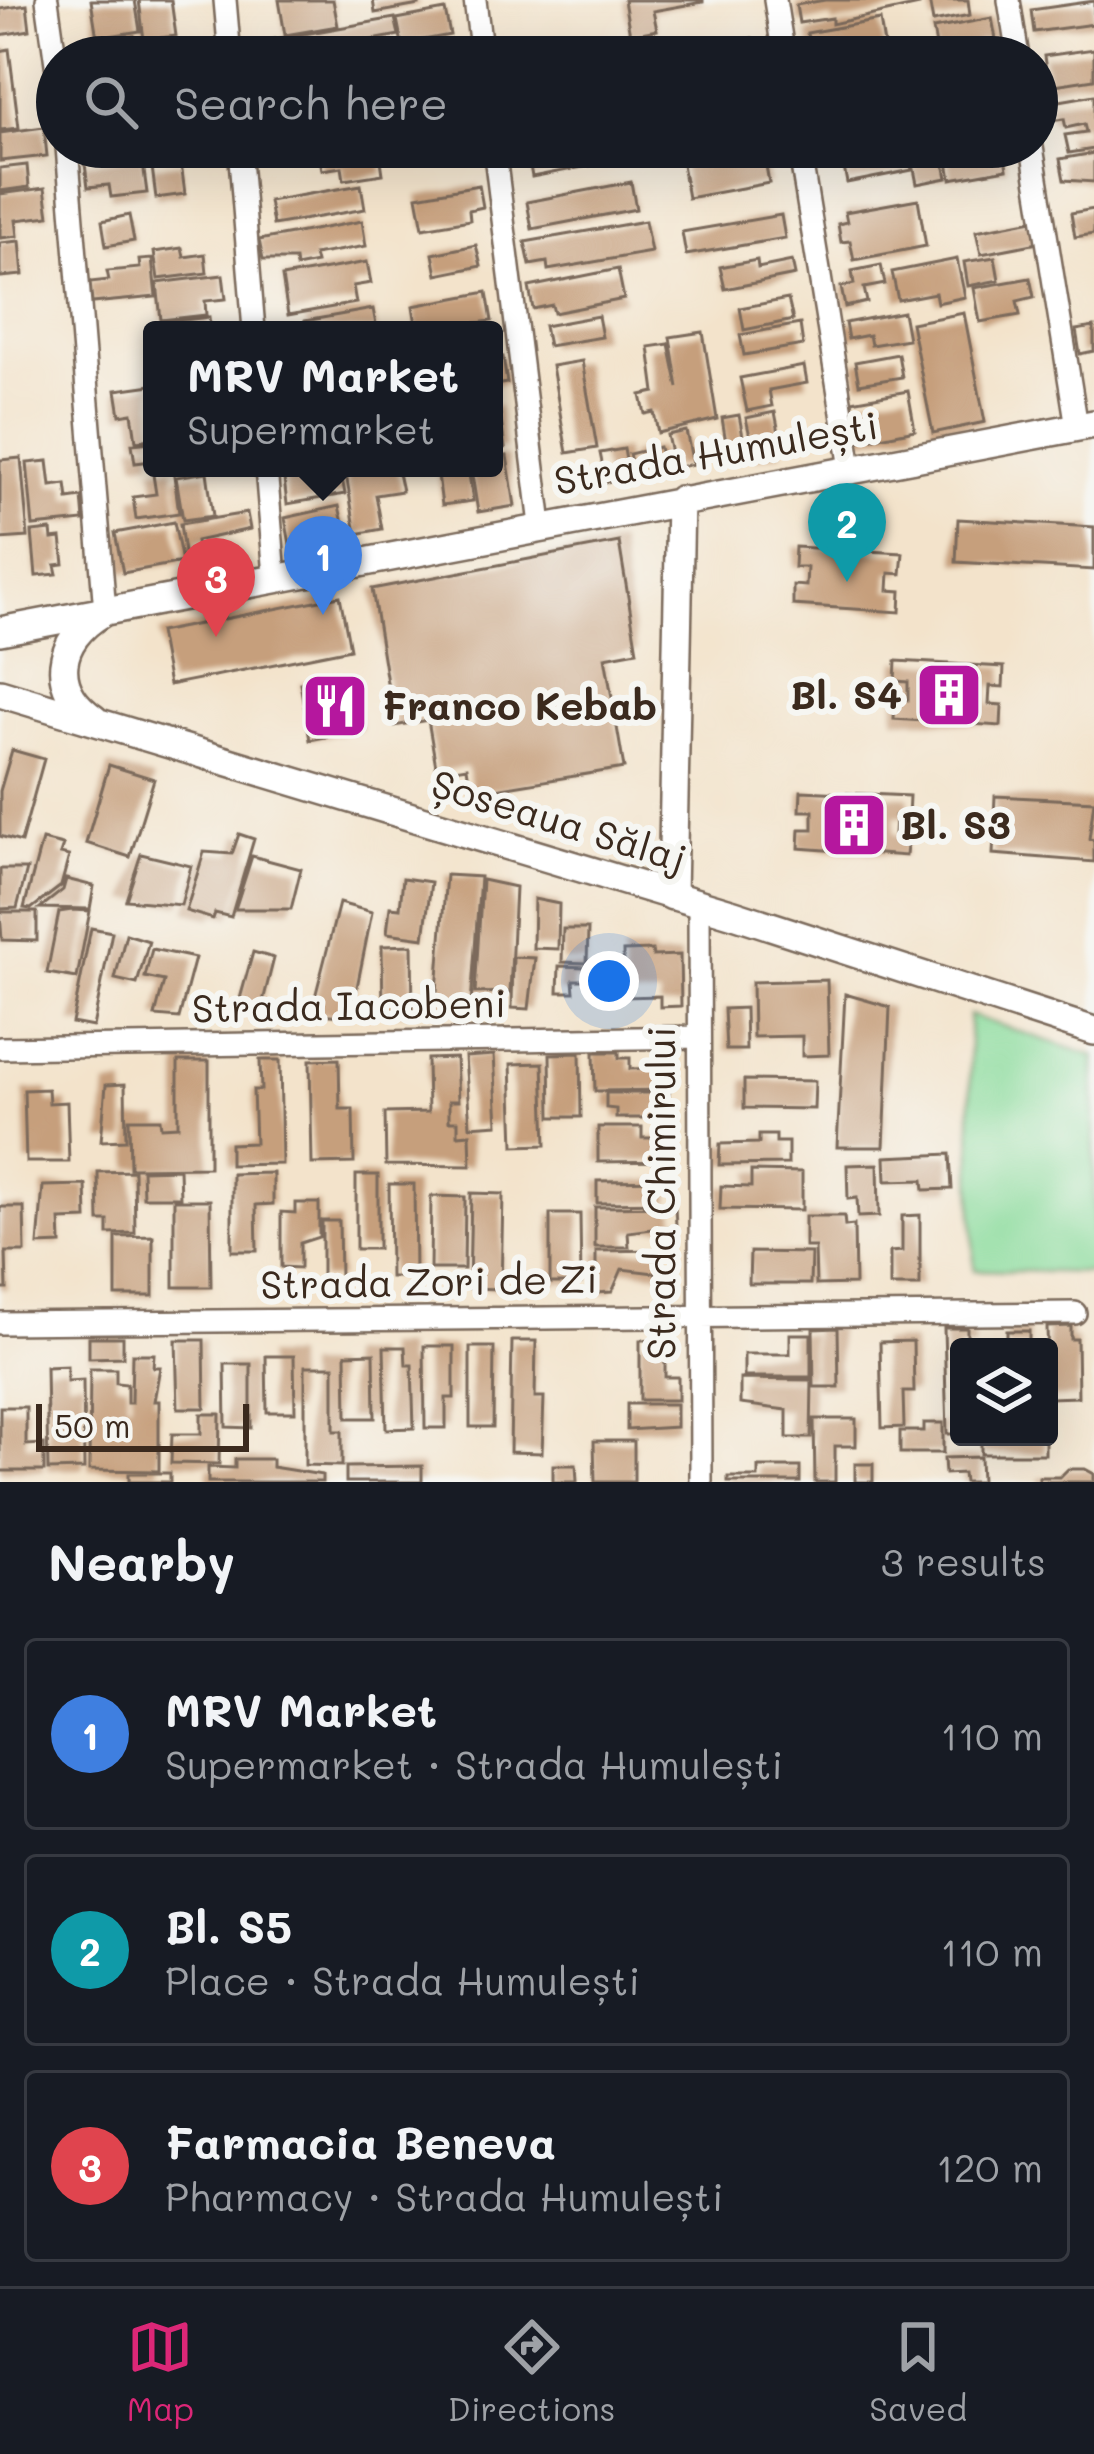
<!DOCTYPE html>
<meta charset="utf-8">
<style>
:root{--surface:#171b24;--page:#242831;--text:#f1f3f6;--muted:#9ea1a6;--line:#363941;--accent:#db2777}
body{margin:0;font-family:Mali,sans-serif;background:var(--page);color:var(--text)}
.controls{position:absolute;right:36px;bottom:36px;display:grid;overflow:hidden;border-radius:12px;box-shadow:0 12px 48px #0002}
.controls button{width:108px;height:108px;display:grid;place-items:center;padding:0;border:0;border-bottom:3px solid var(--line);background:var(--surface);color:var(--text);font:60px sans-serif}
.scale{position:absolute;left:36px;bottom:30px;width:213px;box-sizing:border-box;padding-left:12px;border:6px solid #3b2a1e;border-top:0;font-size:33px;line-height:42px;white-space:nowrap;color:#3b2a1e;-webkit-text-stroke:9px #f6f6f2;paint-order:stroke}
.you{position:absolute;left:609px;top:981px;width:42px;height:42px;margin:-30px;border:9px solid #fff;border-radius:50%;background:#1a73e8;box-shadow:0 0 0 18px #1a73e833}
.badge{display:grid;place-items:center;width:78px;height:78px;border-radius:50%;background:var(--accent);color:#fff;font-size:39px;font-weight:700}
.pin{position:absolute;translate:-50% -99px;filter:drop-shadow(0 3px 6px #0008)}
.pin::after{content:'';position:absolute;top:63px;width:42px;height:36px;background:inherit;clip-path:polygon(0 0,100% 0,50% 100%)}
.popup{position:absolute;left:143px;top:321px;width:360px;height:156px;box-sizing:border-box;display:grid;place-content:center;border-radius:12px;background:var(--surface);filter:drop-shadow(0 3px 9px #0005);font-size:39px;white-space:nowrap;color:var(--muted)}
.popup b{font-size:45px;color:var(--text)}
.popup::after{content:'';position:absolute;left:50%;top:100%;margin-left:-24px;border:24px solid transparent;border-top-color:var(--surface)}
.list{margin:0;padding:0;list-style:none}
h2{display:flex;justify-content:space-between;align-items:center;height:156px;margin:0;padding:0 48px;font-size:51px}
h2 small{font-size:39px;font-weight:400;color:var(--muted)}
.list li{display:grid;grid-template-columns:78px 1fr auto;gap:36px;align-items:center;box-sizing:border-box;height:192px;margin:0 24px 24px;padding:0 24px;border:3px solid var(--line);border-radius:12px}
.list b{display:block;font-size:45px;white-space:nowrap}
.list p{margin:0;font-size:39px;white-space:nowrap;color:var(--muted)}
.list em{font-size:39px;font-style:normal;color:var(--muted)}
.icon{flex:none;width:66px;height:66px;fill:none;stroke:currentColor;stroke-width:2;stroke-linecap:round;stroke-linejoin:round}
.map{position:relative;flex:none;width:1094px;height:1482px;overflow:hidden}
.search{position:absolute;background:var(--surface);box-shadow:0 12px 48px #0002;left:36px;right:36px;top:36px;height:132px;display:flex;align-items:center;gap:30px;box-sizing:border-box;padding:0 42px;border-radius:66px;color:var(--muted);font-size:45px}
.sheet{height:804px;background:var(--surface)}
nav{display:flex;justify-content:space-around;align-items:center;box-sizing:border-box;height:168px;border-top:3px solid var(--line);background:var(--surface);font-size:33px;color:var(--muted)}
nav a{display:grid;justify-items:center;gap:6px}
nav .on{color:var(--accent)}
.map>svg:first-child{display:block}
</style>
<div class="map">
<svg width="1094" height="1482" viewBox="0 0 1094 1482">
<rect width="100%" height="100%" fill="#f6f6f2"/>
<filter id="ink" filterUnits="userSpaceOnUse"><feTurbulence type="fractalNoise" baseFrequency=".00833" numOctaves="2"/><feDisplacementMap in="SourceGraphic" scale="24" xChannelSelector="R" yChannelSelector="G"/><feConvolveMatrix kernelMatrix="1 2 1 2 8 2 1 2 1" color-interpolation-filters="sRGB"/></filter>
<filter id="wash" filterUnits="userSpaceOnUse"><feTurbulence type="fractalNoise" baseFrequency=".004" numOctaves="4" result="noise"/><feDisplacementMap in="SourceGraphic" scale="48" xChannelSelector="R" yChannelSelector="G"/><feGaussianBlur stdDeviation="2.7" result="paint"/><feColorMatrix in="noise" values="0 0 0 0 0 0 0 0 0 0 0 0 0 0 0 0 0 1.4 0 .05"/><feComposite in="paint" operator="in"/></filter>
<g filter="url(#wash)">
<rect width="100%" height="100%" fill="#f3e3cb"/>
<!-- green -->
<path fill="#8adb9b" stroke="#62825c" stroke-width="3" d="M969,1015L1094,1056V1273L974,1270Z"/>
<g id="blocks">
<!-- building -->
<path fill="#c69f7c" d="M91,0H135L140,31L97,38Z
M139,0H171L176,36L144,40Z
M279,0H333L338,26L285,35Z
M373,0H418L419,5L375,13Z
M624,0H703V2L653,11L657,30L630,35Z
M825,0H918L919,5L832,24V18L799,23L796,5Z
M929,0H968L970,15L933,22Z
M1094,1V24L1034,32L1031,10Z
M27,5L30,30L0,35V9Z
M445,10L450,35L402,44L397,19Z
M395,18L399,35L362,42L365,57H262L259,42Z
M992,18L996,39L977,42L978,47L962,50L964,56L938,57L933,29Z
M880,20L886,57H811L807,33Z
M134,36L138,57H71L69,46Z
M752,38L755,57H698L696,48Z
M168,45L169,57H144L143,49Z
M9,49L19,128L0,130V51Z
M1094,49V79L1048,86L1044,56Z
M1094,95V149L1069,153L1065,135L1086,132L1084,124L1066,128L1064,119L1051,121L1048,103Z
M44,127L47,156L0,161V133Z
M85,147H141V150L86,156Z
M318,147H379L383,174L344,180L342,167L322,170Z
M567,147H595L598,164L532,177L528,155Z
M707,147L763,149L769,183L688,198L682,164L709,159Z
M892,147H907L912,170L847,183L842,157Z
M941,147L947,178L917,184L912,159L924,157L922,148Z
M1003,147L1007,169L951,179L947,156Z
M1094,153V182L1064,180L1060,159Z
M142,156L147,193L111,197L109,185L88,187L85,164Z
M181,163L185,194L156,198L152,167Z
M27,165L29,187L0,191V168Z
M631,182L636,209L532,229L527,202Z
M361,185L365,209L273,225L269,201Z
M479,185L483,207L469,210L470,220L423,228L417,196Z
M45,188L49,216L16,220L18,236L0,238V194Z
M918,199L926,246L854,260L850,241L841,242L838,224L847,222L845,212Z
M1094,209V234L1075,237L1071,213Z
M129,215L134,241L106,246L102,221Z
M781,215L785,238L686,255L682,232Z
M1033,220L1038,243L981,254L976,231Z
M362,221L366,246L314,255L316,263L296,267L295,260H263L259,240Z
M645,221L651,252L548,270L547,262L530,265L525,242Z
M20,241L23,275L0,277V243Z
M476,245L481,266L437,275L433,254Z
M182,248L184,257L205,254L207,273L158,279L154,252Z
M995,257L999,280L968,286L964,262Z
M152,259L156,297L92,303L90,282L109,280L107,271L140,268L139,260Z
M957,259L965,297L937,303L935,293L898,300L892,272Z
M757,260L758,268L792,261L795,275L725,289L720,267Z
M367,262L371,283L353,286L356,303L288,315L282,277Z
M881,265L885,284L864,288L867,302L845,307L841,287L854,284L852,271Z
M618,269L624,299L554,313L552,305L533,309L529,287Z
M223,275L226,299L205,301L206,315L161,320L157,283Z
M1030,278L1034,297L1017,301L1020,315L980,322L974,288Z
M487,292L492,321L417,330L413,306Z
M788,299L793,320L744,330L740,308Z
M373,309L377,330H307L305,321Z
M903,312L908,339L871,345L869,335L848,339L845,323Z
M964,313L985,422L933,433L911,323Z
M598,316L602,337L548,346L544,326Z
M209,317L210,330H161L160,323Z
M800,324L803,345L744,355L740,335Z
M1094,327V351L1080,354L1076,330Z
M703,332L717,419L658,433L654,412L645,414L641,395L655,392L649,347L669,344L678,388L670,337Z
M898,354L902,377L859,384L855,362Z
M503,357L507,383L494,385V358Z
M582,361L597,448L567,453L552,366Z
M804,366L807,383L769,390L772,406L747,411L740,378Z
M152,385V439L136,441L132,413L120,415L116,390Z
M908,391L915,430L860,441L852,401Z
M499,406L505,448L494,449V407Z
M775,412L783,453L755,459L746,418Z
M739,415L747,458L729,461L722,418Z
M686,431L693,464L674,468L667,435Z
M152,442V461L135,463L132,444Z
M659,447L665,471L635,479L629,454Z
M624,449L629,478L606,482L600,453Z
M507,456L515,506L478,512L471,468H494V458Z
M21,458L28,537L0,539V460Z
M48,461L51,486L66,484L68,499L82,497L84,521L33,526L27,463Z
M152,468H173L179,513L136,519L133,497L156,494Z
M294,468H340L345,494L287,504L284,479L295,477Z
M378,468H397L402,491L376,495L382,529L356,534L346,474Z
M437,468H468L473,501L442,505Z
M207,472L213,516L183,520L176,477Z
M339,506L345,532L290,544L285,518Z
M247,513L250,529L196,541L198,558L185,560L180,524Z
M958,519L1094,527V570L956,562Z
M174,522L182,562L123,573L115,533Z
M51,530L52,539L61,538L64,564L55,565L57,574L36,576L32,532Z
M619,542L637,651L605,657L624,768L471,793L467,767L437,772L428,720L394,726L372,589Z
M795,547L903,553L901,574L889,573L888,590L901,591L900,612L793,605V585L806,586L807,567H794Z
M340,596L350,649L169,685L159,632Z
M896,661L1004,667L1003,687L990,686L989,704L1002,705L1001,726L894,719L895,699L908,700V682L895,681Z
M351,674L362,730L310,740L300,683Z
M12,750L44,759L21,842L0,836V791Z
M109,765L154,779L130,857L86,843Z
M801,791L909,796L908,817L895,816L894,834L908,835L906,856L799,848L800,829H813V811H800Z
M995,796L1094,801L1089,839L1094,840V862L993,854L994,834L1006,835L1007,818L994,817Z
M239,834L254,839L231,917L215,913L213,919L186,911L204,852L232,854Z
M42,840L63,845L60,854L69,856L61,886L31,909L24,908Z
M141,854L191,866L181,905L126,900Z
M252,856L301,869L291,909H235Z
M0,869H27L17,908L0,909Z
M446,875L480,877L471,1005L436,1003Z
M403,878L431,882L424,938L387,933L390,907L400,908Z
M66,879L94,886L90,909L40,908L63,890Z
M482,880L515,887L510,992L475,993Z
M534,899L559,904L558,949L533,948Z
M339,903L372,912L351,1017L311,1013Z
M72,910L90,911L77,978L47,973L59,912Z
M0,912H37V941L2,940Z
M91,928L112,932L93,1027L72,1023Z
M563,929H588L587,963L562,962Z
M126,934L149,941L137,984L115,979Z
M412,945L413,1013H383L382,946Z
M152,949L195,958L179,1018L155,1016L164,981L145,977Z
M652,950L653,956L680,955L681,1006L660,1007V996L624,997L623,951Z
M253,952L274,958L260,1013H236Z
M513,957L535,958L529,1009L512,1008Z
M559,966L586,967L587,980H573L574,992H558Z
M827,980L829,1055L802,1056V1036L753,1037L752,982Z
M845,994L890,1007L884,1147H837Z
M745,1008L746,1050H726L724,1009Z
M594,1052H619V1058H630V1069L670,1068V1090L595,1091Z
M580,1053L581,1117H551L550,1054Z
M494,1055L498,1124L470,1126L465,1057Z
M456,1058L458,1101H449V1121H458V1135L470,1134L471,1166L386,1165L385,1113L428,1112L427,1059Z
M339,1059L340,1109H353L354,1163L312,1164L310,1060Z
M260,1060H280L282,1164L230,1165V1144L255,1143L253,1090H261Z
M178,1061H209V1167L130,1168L129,1119H160L161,1127L178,1126Z
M543,1063L546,1145L514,1146L511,1064Z
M744,1080L815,1081L814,1109L744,1108Z
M125,1084L126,1140L101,1141L106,1085Z
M48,1089L49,1103L67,1102L69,1162H26L24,1090Z
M606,1093H669V1109H658L657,1118H616V1109L606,1108Z
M598,1127H642V1138H675V1161L598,1162Z
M759,1135H776V1142H788V1164L719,1165L720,1144L759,1143Z
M950,1154L952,1189L924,1190L923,1180L886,1181L885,1157Z
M878,1164L879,1216L858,1217L857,1198L848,1199L847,1165Z
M179,1169L180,1197H143L142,1170Z
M134,1171L135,1233L108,1234V1221H99L98,1172Z
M751,1171L802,1172V1210L720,1209L721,1186L751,1187Z
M273,1173V1204L256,1205L257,1251H232V1174Z
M356,1175H378V1249H356Z
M670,1180V1202L597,1203V1181Z
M389,1184H414L415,1277H390Z
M86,1185L87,1219L60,1220L61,1244L38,1245L43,1186Z
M471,1193L503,1194L501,1289L469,1288Z
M431,1196L465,1197L464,1269H430Z
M174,1200H210L211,1287H174Z
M295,1203H319V1237L300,1243V1268L281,1267V1212L295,1213Z
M675,1206L676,1226L628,1232L629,1247H595V1207Z
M0,1207H24L25,1252H6L7,1289H0Z
M550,1214H580L581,1283H550Z
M920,1215V1286H890V1252L902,1251V1216Z
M805,1216H844L845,1226L854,1225L855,1284L816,1285L815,1247H805Z
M322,1221H339L340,1278H322Z
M153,1236V1296H116V1237Z
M663,1250V1274L622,1269L612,1292L596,1293V1251Z
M750,1252L811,1253L810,1284H749Z
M1071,1326V1339H1077L1078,1397L1049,1398L1047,1327Z
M838,1328L839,1387H814L813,1329Z
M944,1328H967V1337H974V1347H959V1434H947Z
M1007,1331H1029V1347H1007Z
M790,1334H811V1377H744V1354H790Z
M89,1337H123V1357L89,1358Z
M176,1340H204L205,1408H178Z
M640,1340H665V1377H678V1400H640Z
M512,1341H536L535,1397H544L542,1453L510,1452Z
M913,1341L914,1392H903L904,1427L882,1428L880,1342Z
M424,1346H454V1398H446V1428H425Z
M384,1347H405L406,1365H412L414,1428L386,1429Z
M470,1347H494L493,1427H470Z
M374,1353L375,1418H347L346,1354Z
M132,1354H154L153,1367H160L154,1401H159V1471L89,1470L90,1369H116V1383L127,1384V1403H131Z
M266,1356H294L295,1412H267Z
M225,1364H251V1428L226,1427Z
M67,1366V1381L83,1380L84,1469L48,1470L46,1367Z
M305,1366H334V1431H342V1466L305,1465Z
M740,1379L812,1380L811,1438H787V1410L740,1404Z
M627,1404H676V1427L627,1430Z
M0,1407H26V1445L44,1444V1471H0Z
M201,1414H220L219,1464L171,1463L172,1434H201Z
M814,1419H856V1446H835V1482H815Z
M924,1423H943V1453H900V1431H924Z
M981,1437H1045V1454H981Z
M594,1441H634V1482H595Z
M980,1457L981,1482H964L963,1473L945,1474L944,1458Z
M235,1459H272V1467L322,1475V1482H208V1467L235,1468Z
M855,1464H873V1482H855Z
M553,1465H576L577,1482H553Z
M422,1466V1482H346V1467Z
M758,1467H800V1482H728V1477H758Z
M1068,1469H1085L1094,1474V1482H1039V1477H1060Z
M129,1473H170V1482H129Z"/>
</g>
</g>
<g filter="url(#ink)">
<use href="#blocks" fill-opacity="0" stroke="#7b6b5b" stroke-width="3"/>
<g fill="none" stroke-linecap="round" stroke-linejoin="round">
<!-- minor casing -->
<g stroke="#7b6b5b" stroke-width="26">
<path id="minor" d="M47,0L57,71
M225,0L230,57
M475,0L482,57
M775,0L784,57
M1009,0L1018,57
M67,147L105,611
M239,147L254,330
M494,147L541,525
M799,147L851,468
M1032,147L1077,427
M266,468L275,576
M699,904L701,1482
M0,1048L699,1037
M0,1323L1075,1313"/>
</g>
<!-- tertiary casing -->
<g stroke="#7b6b5b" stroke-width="32">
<path id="tertiary" d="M0,631L1094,424
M0,693L734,914L1094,1031
M94,719C49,688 56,640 102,613
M672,896L680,500"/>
</g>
<!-- minor -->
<use href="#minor" stroke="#fff" stroke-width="21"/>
<!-- tertiary -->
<use href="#tertiary" stroke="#fff" stroke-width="27"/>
</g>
</g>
<!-- icons -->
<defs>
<g id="building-square" transform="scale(3.45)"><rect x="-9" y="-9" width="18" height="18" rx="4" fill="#b5179e" stroke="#f6f6f2"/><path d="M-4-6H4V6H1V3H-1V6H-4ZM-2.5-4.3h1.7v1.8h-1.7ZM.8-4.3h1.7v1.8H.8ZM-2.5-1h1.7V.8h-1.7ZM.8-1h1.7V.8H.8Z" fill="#fff"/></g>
<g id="restaurant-square" transform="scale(3.45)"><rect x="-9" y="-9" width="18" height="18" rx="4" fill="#b5179e" stroke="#f6f6f2"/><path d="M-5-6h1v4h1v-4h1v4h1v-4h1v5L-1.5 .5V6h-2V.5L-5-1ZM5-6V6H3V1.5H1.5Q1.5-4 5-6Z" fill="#fff"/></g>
</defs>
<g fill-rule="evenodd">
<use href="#building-square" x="949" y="695"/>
<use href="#restaurant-square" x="335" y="706"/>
<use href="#building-square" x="854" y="825"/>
</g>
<g text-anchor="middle" stroke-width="12" stroke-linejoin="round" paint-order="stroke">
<!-- street labels -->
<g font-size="39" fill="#3b2a1e" stroke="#f6f6f2">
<text transform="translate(716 453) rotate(-10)" y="14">Strada Humulești</text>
<text transform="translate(559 821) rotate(17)" y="14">Șoseaua Sălaj</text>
<text transform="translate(349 1006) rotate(-1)" y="14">Strada Iacobeni</text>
<text transform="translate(661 1193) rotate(-90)" y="14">Strada Chimirului</text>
<text transform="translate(429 1282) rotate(-1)" y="14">Strada Zori de Zi</text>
</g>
<!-- poi labels -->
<g font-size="39" font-weight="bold" fill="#3b2a1e" stroke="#f6f6f2" text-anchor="start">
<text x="902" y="709" text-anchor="end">Bl. S4</text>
<text x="382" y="720">Franco Kebab</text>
<text x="900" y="839">Bl. S3</text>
</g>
</g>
</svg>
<div class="controls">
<button><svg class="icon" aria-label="layers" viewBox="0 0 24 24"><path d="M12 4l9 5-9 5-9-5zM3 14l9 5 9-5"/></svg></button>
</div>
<div class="scale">50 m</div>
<div class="you"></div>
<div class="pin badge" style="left:323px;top:615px;background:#3f7fe0">1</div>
<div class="popup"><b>MRV Market</b>Supermarket</div>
<div class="pin badge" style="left:847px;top:582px;background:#0f9aa8">2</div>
<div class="pin badge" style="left:216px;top:637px;background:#e0444e">3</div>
<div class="search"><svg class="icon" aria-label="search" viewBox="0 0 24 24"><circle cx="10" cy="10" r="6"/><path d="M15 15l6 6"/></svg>Search here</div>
</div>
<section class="sheet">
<h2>Nearby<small>3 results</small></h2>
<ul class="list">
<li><span class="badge" style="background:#3f7fe0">1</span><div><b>MRV Market</b><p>Supermarket · Strada Humulești</p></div><em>110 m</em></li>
<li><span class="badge" style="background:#0f9aa8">2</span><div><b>Bl. S5</b><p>Place · Strada Humulești</p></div><em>110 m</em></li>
<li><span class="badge" style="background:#e0444e">3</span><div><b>Farmacia Beneva</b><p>Pharmacy · Strada Humulești</p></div><em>120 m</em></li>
</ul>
</section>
<nav>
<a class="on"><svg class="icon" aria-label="map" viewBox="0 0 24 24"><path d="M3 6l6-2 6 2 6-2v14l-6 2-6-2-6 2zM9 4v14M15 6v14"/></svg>Map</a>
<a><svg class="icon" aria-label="directions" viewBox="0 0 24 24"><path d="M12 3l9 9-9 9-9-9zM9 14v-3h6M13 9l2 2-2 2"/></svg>Directions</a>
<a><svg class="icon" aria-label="saved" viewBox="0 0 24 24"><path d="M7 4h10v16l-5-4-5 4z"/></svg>Saved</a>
</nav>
